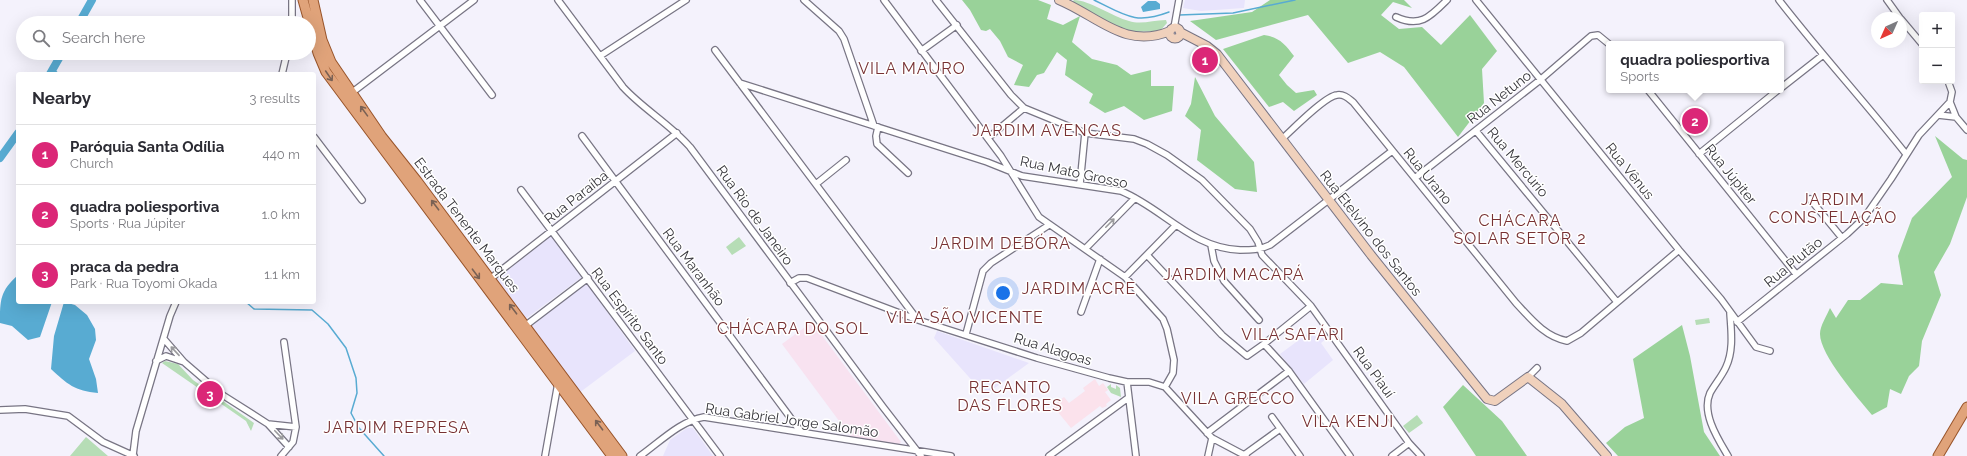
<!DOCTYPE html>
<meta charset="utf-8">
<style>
:root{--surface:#fff;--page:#f7f7f7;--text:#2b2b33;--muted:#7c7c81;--line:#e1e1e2;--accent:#db2777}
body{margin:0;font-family:Raleway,sans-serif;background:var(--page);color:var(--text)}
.controls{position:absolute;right:12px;top:12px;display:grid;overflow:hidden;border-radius:4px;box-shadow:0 4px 16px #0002}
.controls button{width:36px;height:36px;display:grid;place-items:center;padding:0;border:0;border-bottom:1px solid var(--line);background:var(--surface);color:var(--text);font:20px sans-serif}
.compass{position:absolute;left:1871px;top:12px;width:36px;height:36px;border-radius:50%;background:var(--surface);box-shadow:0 4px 16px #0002;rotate:225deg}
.you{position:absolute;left:1003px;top:293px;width:14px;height:14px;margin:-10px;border:3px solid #fff;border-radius:50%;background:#1a73e8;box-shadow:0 0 0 6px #1a73e833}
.badge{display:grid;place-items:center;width:26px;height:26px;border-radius:50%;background:var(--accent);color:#fff;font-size:13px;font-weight:700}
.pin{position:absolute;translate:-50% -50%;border:2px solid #fff;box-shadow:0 1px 4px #0006}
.popup{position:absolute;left:1606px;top:41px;width:178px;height:52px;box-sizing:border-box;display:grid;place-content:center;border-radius:4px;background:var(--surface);filter:drop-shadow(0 1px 3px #0005);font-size:13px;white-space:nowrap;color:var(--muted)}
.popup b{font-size:15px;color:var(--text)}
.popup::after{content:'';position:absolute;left:50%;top:100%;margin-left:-8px;border:8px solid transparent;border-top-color:var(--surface)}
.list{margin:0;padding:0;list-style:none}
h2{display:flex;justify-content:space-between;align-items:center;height:52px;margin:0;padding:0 16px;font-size:17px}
h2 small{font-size:13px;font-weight:400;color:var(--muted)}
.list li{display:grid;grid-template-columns:26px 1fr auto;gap:12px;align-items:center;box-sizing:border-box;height:60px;padding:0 16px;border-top:1px solid var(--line)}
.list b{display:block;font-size:15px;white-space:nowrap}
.list p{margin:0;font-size:13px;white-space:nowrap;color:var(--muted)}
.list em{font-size:13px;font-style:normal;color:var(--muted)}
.icon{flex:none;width:22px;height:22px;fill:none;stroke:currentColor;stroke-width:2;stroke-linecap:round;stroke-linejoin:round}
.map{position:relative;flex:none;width:1967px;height:456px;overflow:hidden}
.search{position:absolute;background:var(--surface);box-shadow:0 4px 16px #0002;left:16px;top:16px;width:300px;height:44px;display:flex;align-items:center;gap:10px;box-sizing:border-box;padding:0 14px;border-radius:22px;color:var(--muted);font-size:15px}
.panel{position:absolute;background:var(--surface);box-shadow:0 4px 16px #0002;left:16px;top:72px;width:300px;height:232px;border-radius:4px}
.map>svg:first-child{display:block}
</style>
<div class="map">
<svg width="1967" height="456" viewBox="0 0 1967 456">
<rect width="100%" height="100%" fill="#f4f2fc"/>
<!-- built -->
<path fill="#e8e4fc" d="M1185,0H1245L1244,8L1201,11L1183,8Z
M551,236L582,277L520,323L492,283Z
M585,285H588L635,351L575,396L530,325H534L539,319L574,291Z
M937,331L1029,363L985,395L934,338Z
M1311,331L1319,340L1323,335L1326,339L1321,343L1333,360L1304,384L1280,354Z
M687,428H693L713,456H663L670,440Z"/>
<!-- industrial -->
<path fill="#f8e2f0" d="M812,322L901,442L898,445L851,437L782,344Z"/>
<!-- medical -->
<path fill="#fbe2ec" d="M1095,379L1099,386L1103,383L1108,390L1105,392L1111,400L1106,404L1107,406L1102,408L1100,406L1071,428L1053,406L1064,397L1069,403L1085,391L1083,388Z"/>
<!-- green -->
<path fill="#b6ddb6" d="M1074,0C1089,0 1113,17 1129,21C1141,25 1153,20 1166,20L1167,23L1160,31L1129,32L1108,24L1072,2Z
M1693,109L1705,126L1698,133L1685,116Z
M739,237L746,246L732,255L726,247Z
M1709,318L1710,323L1696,325L1695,320Z
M165,361L178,364L193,380L254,423L251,431L246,421L162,363Z
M1111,384V387L1116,389V385L1120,388L1121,397L1111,393L1107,387Z
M1417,415L1423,423L1409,433L1403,426Z
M86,437L108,456H70Z"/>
<!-- forest -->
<path fill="#99d299" d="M962,0H1038L1051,5L1047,19L1063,25L1080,16L1072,42L1092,59L1117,65L1131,75L1151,70V86H1174L1172,111L1144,120L1124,106L1105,113L1089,103L1093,94L1065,75L1067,60L1057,52L1044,73L1037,75L1029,87L1014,85L1023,65L1008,57L1000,41L990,29L986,31L981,30L970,10Z
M1270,0H1404L1412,8L1393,2L1381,15L1399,29L1422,27L1441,45L1470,15L1497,51L1482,69L1484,103L1458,137L1404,67L1380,52L1348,63L1308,15L1216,40L1190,21L1252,12Z
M1264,35C1279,37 1285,44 1294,56L1279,75L1287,85L1296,93L1314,90L1317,95L1294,111L1283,102L1269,107L1223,49Z
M1195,77L1215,116L1254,162L1257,192L1235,189L1197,160L1201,130L1185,116L1191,104Z
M1935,136L1963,159L1967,160V197L1950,244L1934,272L1941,295L1922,341L1919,366L1909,376L1901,394L1890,389L1887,407L1872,415C1858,398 1820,355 1820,334C1820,326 1827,315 1830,308L1836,318L1848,300H1860L1881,283L1903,285L1898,256L1912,218L1952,177Z
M1682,325L1690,356L1704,432L1720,456H1618L1606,443L1625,427L1644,418L1633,359Z
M1463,385L1502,421L1527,456H1476L1443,407Z"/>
<!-- water -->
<path fill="#58abd2" d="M1148,1H1156L1160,4V9L1143,12L1141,7Z
M18,275V302H52L40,337L28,340L12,326L0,323C0,300 0,291 18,275Z
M64,302L75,305L87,315L95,329L96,340L89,359L96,379L98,393C75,391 67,384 51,369L54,336Z"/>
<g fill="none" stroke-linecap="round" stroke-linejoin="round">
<!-- stream -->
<path stroke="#58abd2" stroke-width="1.5" d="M1094,0C1125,15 1135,25 1169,12
M1179,15L1233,13L1295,0
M53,69L59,74
M246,302L254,309L312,310L328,324L346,348L356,378L357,393L351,413L359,428L384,456"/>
<!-- river -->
<path stroke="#58abd2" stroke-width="8" d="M79,23L92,0
M50,74L62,53
M0,158L18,133"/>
<!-- street casing -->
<g stroke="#787584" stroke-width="8">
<path id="street" d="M292,0V23
M420,0L492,95
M558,0L623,87C643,109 670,124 690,147L883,407L921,456
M804,0L839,31L844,39L874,126
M884,0L1001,156L1039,217L1125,277L1163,319L1167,329L1174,360L1173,373L1165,387
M936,0L1011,95L1024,108L1085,133L1134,139L1147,144L1167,155L1202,180L1250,229L1258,242L1262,255L1311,306L1409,443L1421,456
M1476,0L1679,250L1721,299L1756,347L1770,351
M1779,0C1820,53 1865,102 1906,154
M1887,0L1900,18
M1396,17C1420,28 1430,17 1447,0
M1901,19L1922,44
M1174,28L1179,0
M715,50L917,319
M921,51L957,25
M600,56L686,0
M282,74L287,53
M740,83L987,162L1022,176L1121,191C1164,209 1191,248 1240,250C1251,250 1260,250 1270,245L1392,151
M1781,88L1823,55
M1648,90L1796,274
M350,94L474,0
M1950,102L1956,117
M1938,115L1956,117L1967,130
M878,127L876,136L877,144L908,173
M1476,131L1617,302
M582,136L801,432
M314,137L362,200
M988,138L1024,108
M1282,139C1292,130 1325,96 1337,95C1344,94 1348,98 1353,102L1516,303C1531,319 1545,337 1567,341L1581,333L1679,250
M1699,154L1778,90
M1415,178L1540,80L1591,36L1598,35L1609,44
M816,184L846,160
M1080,184L1085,133
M521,190L720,456
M1810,199L1842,238
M1211,245L1214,261L1224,281L1259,320
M1085,249L1135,198
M1147,255L1222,335L1247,356L1264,344L1311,306
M1125,277L1176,225
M490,279L677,133
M790,283L799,278H807L918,320L1037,358L1109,378L1127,382H1149L1165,387L1212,438L1246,456
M1081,312L1100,259
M1737,322L1847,234L1864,218L1891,179L1919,135L1950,102L1952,92L1948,81
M525,326L588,278
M966,334L983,271L991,263L1049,225
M1264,344L1289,371L1350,456
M156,361L166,356L184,362L164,339
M184,362L221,394L268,424
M1528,377L1537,368
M1127,382L1136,456
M0,410L25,409L68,416L103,442L134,456
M1272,417L1300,456
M1207,433L1289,371
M289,447L268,424L296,427
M133,455L136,431L170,316L176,302
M1244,455L1280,429
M281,456L293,442L296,427L284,342
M545,456L558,383
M640,456C660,442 680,421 704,417L951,456
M1049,456L1128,398
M1208,456L1212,438
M1392,456L1409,443
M1728,456C1718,439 1701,413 1710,393C1715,384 1722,376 1726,367C1734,350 1731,330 1730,313"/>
</g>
<!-- secondary casing -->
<g stroke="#787584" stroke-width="10">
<path id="secondary" d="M1059,0C1098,16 1125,50 1170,31
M1169.5 33a5.5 5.5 0 1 1 11 0a5.5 5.5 0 1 1-11 0Z
M1180,32L1207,46L1217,54L1371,255L1487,399L1495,401L1528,377L1562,404L1607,456"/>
</g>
<!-- primary casing -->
<g stroke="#98542a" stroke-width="11">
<path id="primary" d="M303,0L318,53L326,72L612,456
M313,0L322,40L331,62L382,137L417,181L622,456
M1938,456L1967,407"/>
</g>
<!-- street -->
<use href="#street" stroke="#fff" stroke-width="5.5"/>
<!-- secondary -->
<use href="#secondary" stroke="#f0d1bc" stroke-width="8"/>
<!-- primary -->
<use href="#primary" stroke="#e0a37a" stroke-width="9"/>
</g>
<!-- one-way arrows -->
<defs><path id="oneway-shaft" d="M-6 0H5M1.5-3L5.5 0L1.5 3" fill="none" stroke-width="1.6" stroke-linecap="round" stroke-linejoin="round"/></defs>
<g stroke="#7a6154">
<use href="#oneway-shaft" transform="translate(329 76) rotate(56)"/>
<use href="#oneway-shaft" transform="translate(364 111) rotate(-126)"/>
<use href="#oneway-shaft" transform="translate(435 205) rotate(-127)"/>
<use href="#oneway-shaft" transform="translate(476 274) rotate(53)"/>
<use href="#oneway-shaft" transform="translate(513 309) rotate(-127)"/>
<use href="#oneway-shaft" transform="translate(599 425) rotate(-127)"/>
</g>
<g stroke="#9a9a9d">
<use href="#oneway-shaft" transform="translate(1110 223) rotate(-45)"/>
<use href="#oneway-shaft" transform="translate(175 351) rotate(-133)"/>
<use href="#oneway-shaft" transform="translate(279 435) rotate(46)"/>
</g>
<g text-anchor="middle" stroke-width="3" stroke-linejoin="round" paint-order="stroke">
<!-- street labels -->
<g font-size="14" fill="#36353b" stroke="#fff">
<text transform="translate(1499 97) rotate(-38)" y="5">Rua Netuno</text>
<text transform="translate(1518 162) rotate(50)" y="5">Rua Mercúrio</text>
<text transform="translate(1630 171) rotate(51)" y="5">Rua Vênus</text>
<text transform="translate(1074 172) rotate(12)" y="5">Rua Mato Grosso</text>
<text transform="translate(1731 174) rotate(51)" y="5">Rua Júpiter</text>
<text transform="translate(1428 176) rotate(51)" y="5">Rua Urano</text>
<text transform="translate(576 197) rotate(-38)" y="5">Rua Paraíba</text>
<text transform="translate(755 215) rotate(54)" y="5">Rua Rio de Janeiro</text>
<text transform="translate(467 225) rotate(53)" y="5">Estrada Tenente Marques</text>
<text transform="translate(1371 233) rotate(52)" y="5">Rua Etelvino dos Santos</text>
<text transform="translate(1793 262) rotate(-39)" y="5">Rua Plutão</text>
<text transform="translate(694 267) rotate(53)" y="5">Rua Maranhão</text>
<text transform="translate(630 316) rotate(53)" y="5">Rua Espírito Santo</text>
<text transform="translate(1053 349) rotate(17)" y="5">Rua Alagoas</text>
<text transform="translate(1374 372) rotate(54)" y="5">Rua Piauí</text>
<text transform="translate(792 420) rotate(8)" y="5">Rua Gabriel Jorge Salomão</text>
</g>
<!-- quarter labels -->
<g font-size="16" letter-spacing="1" fill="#783133" stroke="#fff">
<text x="912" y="74">VILA MAURO</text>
<text x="1047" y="136">JARDIM AVENCAS</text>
<text x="1833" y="205">JARDIM<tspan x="1833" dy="18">CONSTELAÇÃO</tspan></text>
<text x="1520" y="226">CHÁCARA<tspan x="1520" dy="18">SOLAR SETOR 2</tspan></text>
<text x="1001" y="249">JARDIM DEBÓRA</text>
<text x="1234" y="280">JARDIM MACAPÁ</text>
<text x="1079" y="294">JARDIM ACRE</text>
<text x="965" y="323">VILA SÃO VICENTE</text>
<text x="793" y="334">CHÁCARA DO SOL</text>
<text x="1293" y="340">VILA SAFÁRI</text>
<text x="1010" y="393">RECANTO<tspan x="1010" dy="18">DAS FLORES</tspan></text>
<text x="1238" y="404">VILA GRECCO</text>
<text x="1348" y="427">VILA KENJI</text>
<text x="397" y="433">JARDIM REPRESA</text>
</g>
</g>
</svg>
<div class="controls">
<button>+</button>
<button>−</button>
</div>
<svg class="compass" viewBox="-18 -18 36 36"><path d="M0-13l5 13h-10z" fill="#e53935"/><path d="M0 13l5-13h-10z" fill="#7c7c81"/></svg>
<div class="you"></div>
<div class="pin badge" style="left:1205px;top:60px">1</div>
<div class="pin badge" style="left:1695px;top:121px">2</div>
<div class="popup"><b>quadra poliesportiva</b>Sports</div>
<div class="pin badge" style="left:210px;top:394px">3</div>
<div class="search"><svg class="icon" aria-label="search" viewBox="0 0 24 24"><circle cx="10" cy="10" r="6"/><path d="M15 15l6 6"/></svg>Search here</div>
<section class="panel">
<h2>Nearby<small>3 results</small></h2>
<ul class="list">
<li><span class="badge">1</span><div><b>Paróquia Santa Odília</b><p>Church</p></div><em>440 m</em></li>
<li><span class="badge">2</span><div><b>quadra poliesportiva</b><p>Sports · Rua Júpiter</p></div><em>1.0 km</em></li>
<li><span class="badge">3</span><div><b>praca da pedra</b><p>Park · Rua Toyomi Okada</p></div><em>1.1 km</em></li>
</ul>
</section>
</div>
